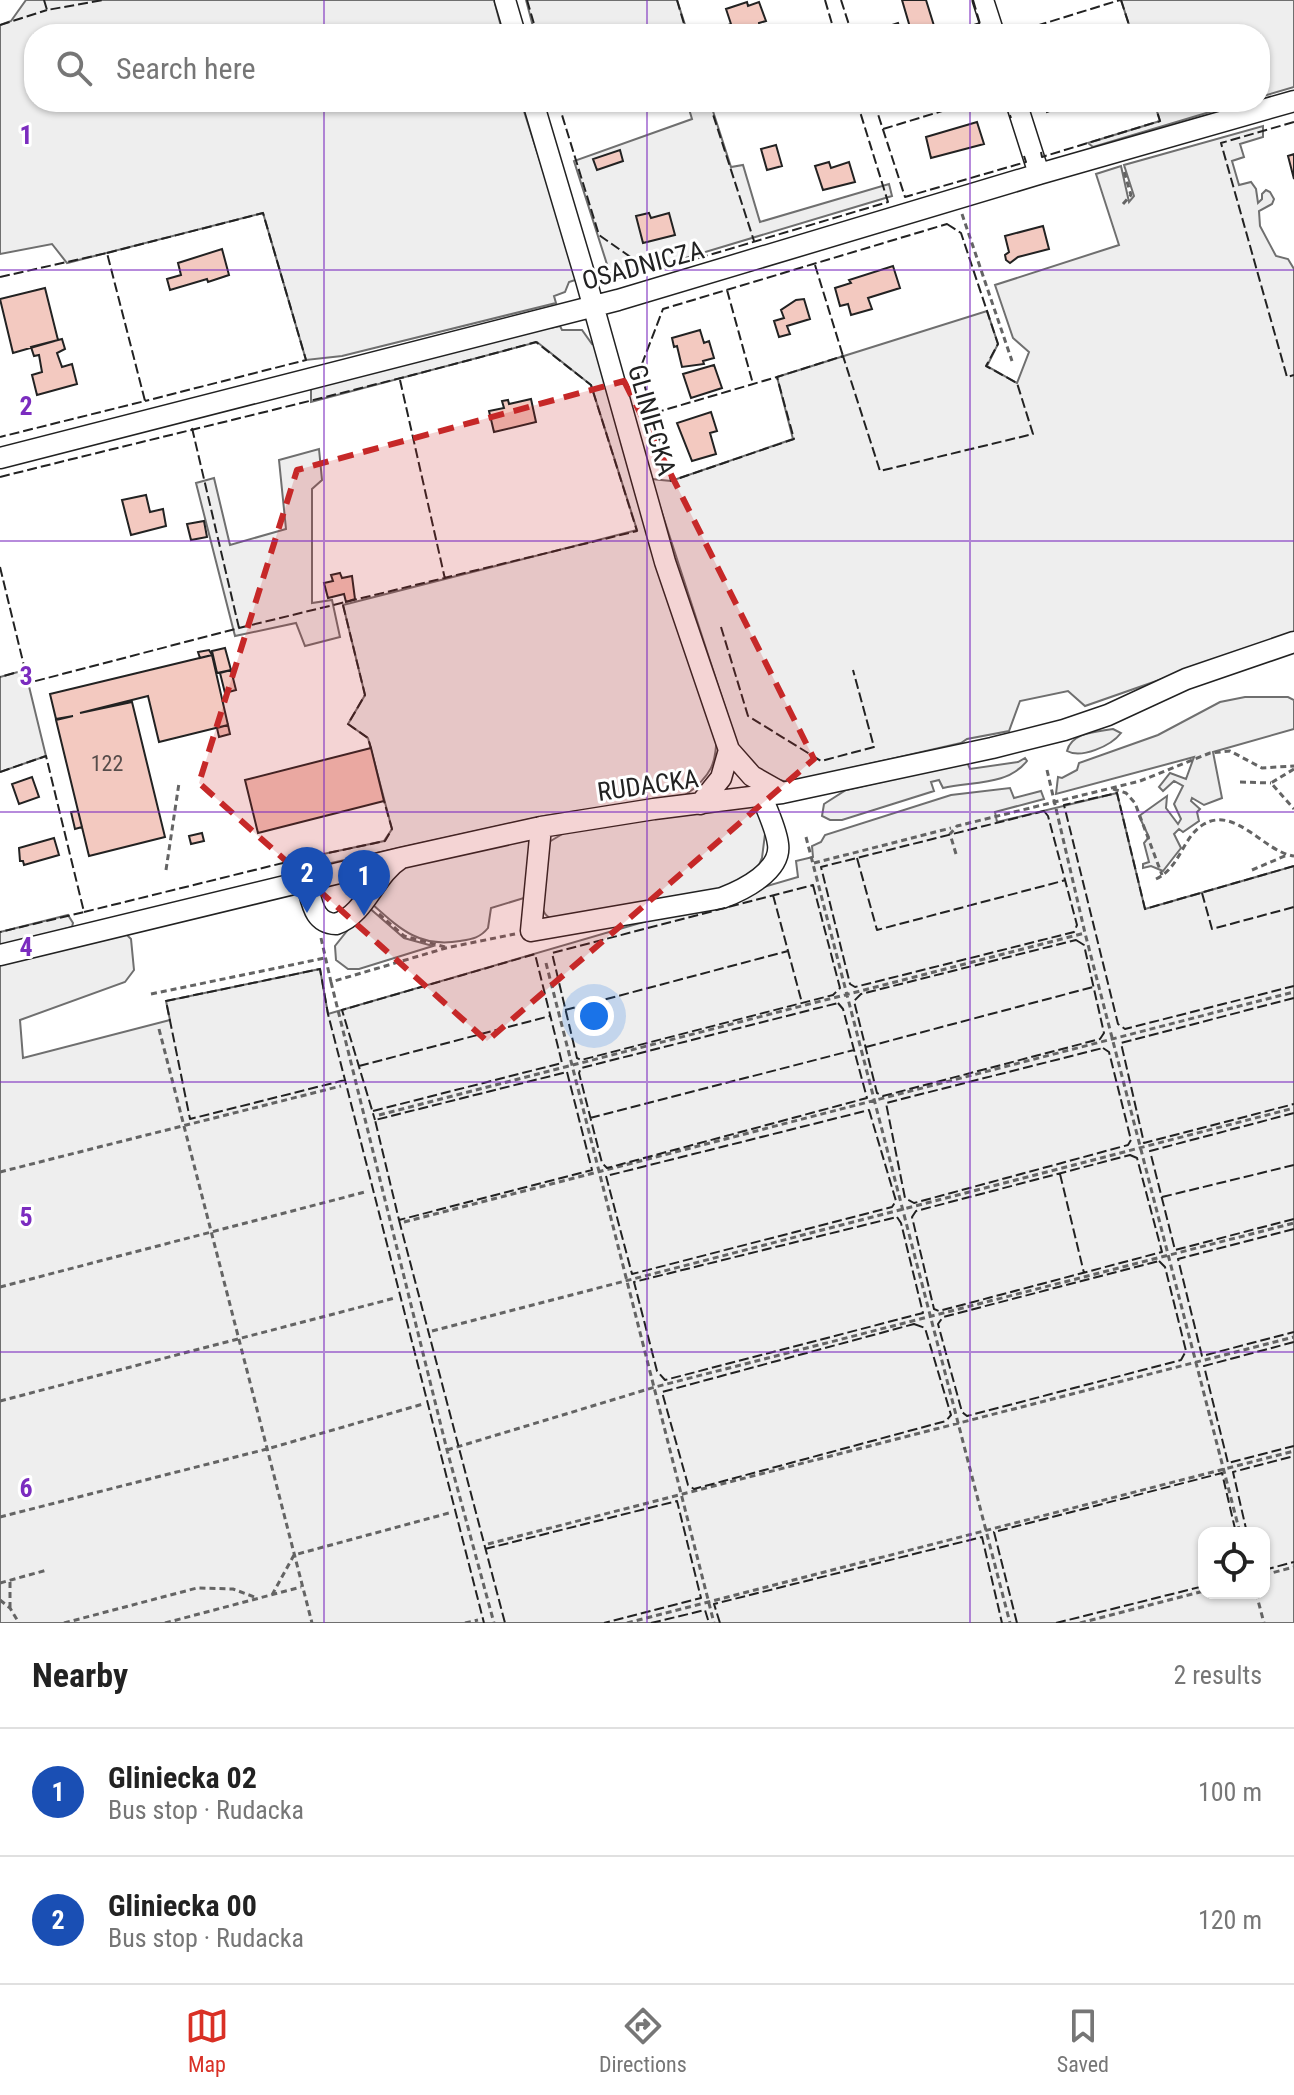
<!DOCTYPE html>
<meta charset="utf-8">
<style>
:root{--surface:#fff;--page:#f2f2f2;--text:#222;--muted:#767676;--line:#e0e0e0;--accent:#d93025}
body{margin:0;font-family:"Roboto Condensed",sans-serif;background:var(--page);color:var(--text)}
.controls{position:absolute;right:24px;bottom:24px;display:grid;overflow:hidden;border-radius:16px;box-shadow:0 2px 6px #0004}
.controls button{width:72px;height:72px;display:grid;place-items:center;padding:0;border:0;border-bottom:2px solid var(--line);background:var(--surface);color:var(--text);font:40px sans-serif}
.you{position:absolute;left:594px;top:1016px;width:28px;height:28px;margin:-20px;border:6px solid #fff;border-radius:50%;background:#1a73e8;box-shadow:0 0 0 12px #1a73e833}
.badge{display:grid;place-items:center;width:52px;height:52px;border-radius:50%;background:var(--accent);color:#fff;font-size:26px;font-weight:700}
.pin{position:absolute;translate:-50% -66px;filter:drop-shadow(0 2px 4px #0008)}
.pin::after{content:'';position:absolute;top:42px;width:28px;height:24px;background:inherit;clip-path:polygon(0 0,100% 0,50% 100%)}
.list{margin:0;padding:0;list-style:none}
h2{display:flex;justify-content:space-between;align-items:center;height:104px;margin:0;padding:0 32px;font-size:34px}
h2 small{font-size:26px;font-weight:400;color:var(--muted)}
.list li{display:grid;grid-template-columns:52px 1fr auto;gap:24px;align-items:center;box-sizing:border-box;height:128px;padding:0 32px;border-top:2px solid var(--line)}
.list b{display:block;font-size:30px;white-space:nowrap}
.list p{margin:0;font-size:26px;white-space:nowrap;color:var(--muted)}
.list em{font-size:26px;font-style:normal;color:var(--muted)}
.icon{flex:none;width:44px;height:44px;fill:none;stroke:currentColor;stroke-width:2;stroke-linecap:round;stroke-linejoin:round}
.map{position:relative;flex:none;width:1294px;height:1623px;overflow:hidden}
.search{position:absolute;background:var(--surface);box-shadow:0 2px 6px #0004;left:24px;right:24px;top:24px;height:88px;display:flex;align-items:center;gap:20px;box-sizing:border-box;padding:0 28px;border-radius:32px;color:var(--muted);font-size:30px}
.sheet{height:360px;background:var(--surface)}
nav{display:flex;justify-content:space-around;align-items:center;box-sizing:border-box;height:112px;border-top:2px solid var(--line);background:var(--surface);font-size:22px;color:var(--muted)}
nav a{display:grid;justify-items:center;gap:4px}
nav .on{color:var(--accent)}
.map>svg:first-child{display:block}
</style>
<div class="map">
<svg width="1294" height="1623" viewBox="0 0 1294 1623">
<rect width="100%" height="100%" fill="#fff"/>
<!-- green -->
<path fill="#eee" stroke="#6f6f6f" stroke-width="2" fill-rule="evenodd" d="M26,0H494L503,34H34V102H521L578,279L569,282L565,292L554,296L556,303L342,356L306,360L263,213L67,263L52,244L0,254V25L11,21Z
M526,0H677L688,34H535Z
M1121,0H1294V87L1260,97V34H1132Z
M687,102H710L731,167L743,165L760,222L889,184L892,196L612,280L574,161L692,119Z
M1154,102H1243L1093,147L1088,143L1160,121Z
M1263,126V137L1240,144L1244,157L1232,161L1239,185L1251,182L1256,189L1258,203L1262,199V194L1266,190L1270,192L1274,199L1272,204L1259,211L1260,226L1276,256L1288,259L1294,269V633L1085,706L1068,691L1020,701L1009,731L967,739L961,743L790,782C766,779 755,767 739,750L651,479L671,481L793,439L777,377L987,311L998,344L987,366L1017,383L1029,352L1013,338L995,285L1119,245L1096,174L1121,166L1129,202L1134,196L1124,165Z
M536,326L550,328L560,326L562,330H582L592,344L597,342L716,729C718,763 711,777 684,796L544,816L304,869L295,860L384,841L392,829L368,738L348,724L365,695L343,605L637,530L591,385L537,342L311,402V390L316,377Z
M319,449L322,480L312,489V603L332,600L340,637L305,646L296,623L235,636L196,483L214,478L230,545L286,529L279,460Z
M25,670L46,756L0,772V677Z
M1245,697H1288L1294,700V729L1213,752L1222,798L1204,805L1192,798L1191,801L1200,809L1197,812L1199,821L1183,832L1179,829L1174,834L1181,848L1163,871L1151,866L1143,868V864L1149,862L1144,843L1149,837L1139,816L1167,796L1166,808L1178,824L1181,819L1174,804L1183,786L1174,781L1163,791L1159,787L1170,773L1186,779L1194,757L1056,794L1058,777L1062,778L1077,770L1079,763L1158,735L1220,702Z
M1113,729L1121,733C1111,746 1081,759 1067,751C1072,732 1096,732 1113,729Z
M1025,758L1027,761C1007,786 972,781 943,788L939,780L931,782L934,791L842,820H830L822,816L824,804L846,790L967,762L970,769L1018,762Z
M1010,788L1014,798L1041,791L1044,799L995,812L997,822L1117,793L1145,909L1294,866V1623H0V963L126,934L131,939L134,970L125,982L20,1020L23,1058L170,1020L166,1001L320,969L328,1014L798,877L796,861L813,857L812,846L821,842L825,835L951,795ZM1204,1533H1264V1593H1204Z
M756,803L767,818L762,858L759,865L739,884L577,922C569,921 559,922 552,919C529,910 546,861 549,842L569,830Z
M527,838L531,843L524,898L491,908L488,928C480,938 472,939 460,941C419,948 400,929 371,903L391,876L409,862Z
M367,906L404,938L433,946L359,969H348L336,960L335,946Z
M68,915L73,923L72,927L0,947V932Z"/>
<!-- building -->
<path fill="#f3c9c0" stroke="#222" stroke-width="2" d="M902,0H926L935,29L912,34Z
M747,2L748,6L759,2L766,21L759,23L760,31L752,34H728L725,26L731,24L726,9Z
M898,23L902,34H865Z
M1044,102H1068L1056,104L1058,108L1047,112Z
M977,122L984,144L931,158L926,137Z
M776,145L782,166L767,170L761,149Z
M620,150L623,161L597,170L593,159Z
M1294,154V179L1288,156Z
M829,162L831,168L849,162L855,182L823,190L815,166Z
M649,213L651,218L669,213L675,235L643,243L636,216Z
M1043,226L1049,249L1018,257L1010,263L1006,260L1005,255L1009,252L1005,236Z
M222,249L229,275L208,282L207,279L170,290L167,279L181,275L178,263Z
M893,266L900,288L868,298L872,309L851,315L848,304L840,306L835,288L851,283L849,280Z
M45,288L58,340L13,353L0,299Z
M804,299L810,319L787,326L790,334L779,337L774,321L784,318L781,310L796,300Z
M700,330L704,343L709,341L714,358L703,361L704,364L682,367L677,346L674,347L672,338Z
M62,339L65,349L57,353L62,367L72,364L77,384L37,395L32,375L42,372L39,355L34,356L31,347Z
M714,365L722,388L691,398L683,374Z
M531,399L536,422L494,432L489,411L504,408L502,401L508,400L509,404Z
M711,412L717,431L710,433L716,454L692,461L677,423Z
M146,495L150,512L163,509L166,526L131,535L122,500Z
M204,521L207,537L191,540L187,524Z
M340,573L342,578L352,576L355,599L346,602L344,594L328,598L324,583L333,581L331,575Z
M225,648L231,670L217,673L212,651Z
M209,650L212,655L200,658L198,652Z
M212,655L228,725L159,742L148,696L80,713L132,702L165,837L89,856L56,720L73,716L56,719L50,694Z
M231,670L236,690L225,693L220,673Z
M228,725L230,734L219,737L217,728Z
M371,748L384,801L258,833L245,780Z
M32,777L39,797L19,804L12,784Z
M78,811L82,827L75,829L71,812Z
M202,833L204,841L191,844L189,836Z
M54,838L59,855L24,865L23,861H20L19,848Z"/>
<g fill="none" stroke-linecap="round" stroke-linejoin="round">
<!-- minor casing -->
<g stroke="#222" stroke-width="23">
<path id="minor" d="M505,0L515,34
M983,0L994,34
M533,102L586,280L665,562L729,750L752,776L782,793
M1016,102L1039,174
M0,458L618,300L1039,174L1294,101
M700,804L721,778L729,750
M541,827L531,931L722,898C743,890 782,871 778,844C776,828 767,810 761,795
M306,881C312,900 312,923 336,924C366,914 374,875 400,859
M0,955L401,858L541,827L654,809L782,793L992,748L1064,730L1108,715L1186,679L1294,642"/>
</g>
<!-- path -->
<path stroke="#646464" stroke-width="3" stroke-dasharray="6 4" stroke-linecap="butt" d="M1123,204L1131,195L1123,168
M962,214L1012,361
M1294,769L1271,783L1294,809
M1047,770L1085,933L1240,1533
M1240,782L1271,783
M1113,789L1126,793L1135,803L1162,875
M806,837L1010,1623
M956,854L950,834L957,826L1140,781L1210,753L1230,751L1262,768L1294,766
M814,863L951,828
M166,870L179,783
M1252,870L1287,855
M1156,879C1181,867 1182,837 1204,824C1236,806 1264,852 1294,856
M379,914L404,936L445,947
M321,938L331,982L446,948L515,934
M546,963L714,1623
M331,982L447,1450L494,1623
M151,994L325,958
M159,1029L312,1623
M379,1115L1085,933
M0,1172L341,1086
M404,1222L1294,992
M0,1287L365,1192
M432,1331L1294,1108
M0,1401L395,1298
M447,1450L655,1387L1294,1223
M0,1517L267,1449L423,1404
M488,1544L1294,1337
M1264,1575L1294,1567
M0,1583L47,1570
M1256,1593L1264,1623
M272,1595L294,1555L449,1513
M0,1600L10,1608L19,1623
M10,1608V1580
M64,1623L197,1588L233,1589L257,1598
M165,1623L301,1587
M465,1623L478,1620
M627,1623L1294,1451
M1080,1623L1204,1591"/>
<!-- minor -->
<use href="#minor" stroke="#fff" stroke-width="20"/>
<!-- fence -->
<path stroke="#222" stroke-width="2" stroke-dasharray="10 4" stroke-linecap="butt" d="M44,0L47,10L103,0
M527,0L537,34
M677,0L687,34
M825,0L835,34
M841,0L852,34
M973,0L983,34
M1121,0L1132,34
M0,25L47,10
M945,34L980,23
M1010,34L1120,0
M558,102L599,235L652,272L888,202L857,102
M709,102L754,241
M874,102L905,197L1026,162L1024,156
M1005,102L1011,118
M1294,122L1221,143L1287,377L1294,375
M883,129L972,102
M1041,152L1042,157L1160,121L1154,102
M947,224L961,233L998,344L986,366L1017,383L1033,434L880,471L843,356L777,377L794,439L671,481L640,369L663,309Z
M107,253L263,213L306,360L145,401
M815,265L843,356
M0,277L107,253L145,401L0,437
M727,290L753,384
M400,380L445,579
M654,413L777,377
M192,428L239,628
M0,477C179,432 359,391 536,342L591,385L637,531L239,628L28,683L25,670L0,677
M0,567L25,670
M343,605L365,695L348,724L368,738L371,748
M721,627L748,716L821,761L874,747L853,670
M0,772L46,756L84,912L0,932
M1044,811L1048,816L1077,925L1074,932L855,987L850,984L821,867Z
M857,858L877,930L1066,880
M1294,866L1145,909L1117,793L1064,805L1118,1024L1125,1029L1294,986
M813,885L840,988L833,995L581,1060L577,1058L552,953Z
M1202,893L1212,929L1294,907
M773,895L802,1003
M84,912L295,860L385,841L392,829L384,801
M1076,940L1084,945L1104,1033L1100,1039L883,1096L877,1093L854,1001L861,994Z
M1294,998L1121,1043L1144,1143L1294,1104
M838,1003L843,1009L867,1098L607,1168L602,1163L579,1073L581,1068Z
M565,1010L788,951
M866,1047L1093,987
M1103,1048L1109,1052L1131,1140L1128,1145L914,1203L905,1198L886,1103Z
M359,1066L550,1016
M567,1072L592,1170L399,1220L375,1120Z
M345,1080L190,1119L166,1001L320,969L328,1014L345,1080L484,1623
M869,1110L896,1201L892,1207L632,1274L606,1176Z
M373,1111L562,1063L535,954L342,1010L375,1120
M1294,1113L1150,1151L1175,1250L1294,1219
M590,1118L854,1050
M1130,1155L1137,1158L1162,1252L939,1311L934,1309L912,1217L916,1211Z
M1060,1174L1084,1273
M1162,1197L1294,1165
M897,1217L901,1223L923,1313L665,1380L657,1371L634,1282Z
M399,1220L505,1623
M1294,1229L1178,1259L1202,1356L1294,1332
M1159,1261L1165,1267L1186,1351L1181,1360L967,1416L962,1412L938,1324L943,1317Z
M914,1324L925,1328L951,1415L946,1421L694,1489L688,1485L662,1392Z
M1294,1342L1204,1366L1228,1463L1294,1446
M1247,1533L1233,1472L1294,1456
M485,1549L677,1501L701,1598L604,1623
M1264,1570L1294,1562
M651,1623L705,1610L709,1623
M720,1623L714,1604L982,1537L1002,1623
M1017,1623L994,1532L1222,1473L1236,1533
M1056,1623L1204,1586"/>
</g>
<!-- marked area -->
<path fill="#c62828" fill-opacity="0.2" stroke="#c62828" stroke-width="6" stroke-dasharray="16 10" stroke-linejoin="round" d="M624,381L814,759L487,1041L199,783L297,470Z"/>
<!-- grid -->
<path fill="none" stroke="#7b2cbf" stroke-width="2" stroke-opacity="0.55" d="M324,0V34M647,0V34M970,0V34M324,102V1623M647,102V1623M970,102V1623M0,270H1294M0,541H1294M0,812H1294M0,1082H1294M0,1352H1294"/>
<g text-anchor="middle" stroke-width="6" stroke-linejoin="round" paint-order="stroke">
<!-- number labels -->
<g font-size="22" fill="#564c4a">
<text x="107" y="771">122</text>
</g>
<!-- street labels -->
<g font-size="26" fill="#222" stroke="#fff">
<text transform="translate(643 265) rotate(-15)" y="9">OSADNICZA</text>
<text transform="translate(652 420) rotate(74)" y="9">GLINIECKA</text>
<text transform="translate(648 785) rotate(-8)" y="9">RUDACKA</text>
</g>
</g>
<g font-size="26" text-anchor="middle" font-weight="bold" fill="#7b2cbf" stroke="#fff" stroke-width="6" stroke-linejoin="round" paint-order="stroke">
<text x="26" y="144">1</text>
<text x="26" y="415">2</text>
<text x="26" y="685">3</text>
<text x="26" y="956">4</text>
<text x="26" y="1226">5</text>
<text x="26" y="1497">6</text>
</g>
</svg>
<div class="controls">
<button><svg class="icon" aria-label="locate" viewBox="0 0 24 24"><circle cx="12" cy="12" r="6"/><path d="M12 2v4M12 18v4M2 12h4M18 12h4"/></svg></button>
</div>
<div class="you"></div>
<div class="pin badge" style="left:364px;top:916px;background:#1a4fb4">1</div>
<div class="pin badge" style="left:307px;top:913px;background:#1a4fb4">2</div>
<div class="search"><svg class="icon" aria-label="search" viewBox="0 0 24 24"><circle cx="10" cy="10" r="6"/><path d="M15 15l6 6"/></svg>Search here</div>
</div>
<section class="sheet">
<h2>Nearby<small>2 results</small></h2>
<ul class="list">
<li><span class="badge" style="background:#1a4fb4">1</span><div><b>Gliniecka 02</b><p>Bus stop · Rudacka</p></div><em>100 m</em></li>
<li><span class="badge" style="background:#1a4fb4">2</span><div><b>Gliniecka 00</b><p>Bus stop · Rudacka</p></div><em>120 m</em></li>
</ul>
</section>
<nav>
<a class="on"><svg class="icon" aria-label="map" viewBox="0 0 24 24"><path d="M3 6l6-2 6 2 6-2v14l-6 2-6-2-6 2zM9 4v14M15 6v14"/></svg>Map</a>
<a><svg class="icon" aria-label="directions" viewBox="0 0 24 24"><path d="M12 3l9 9-9 9-9-9zM9 14v-3h6M13 9l2 2-2 2"/></svg>Directions</a>
<a><svg class="icon" aria-label="saved" viewBox="0 0 24 24"><path d="M7 4h10v16l-5-4-5 4z"/></svg>Saved</a>
</nav>
